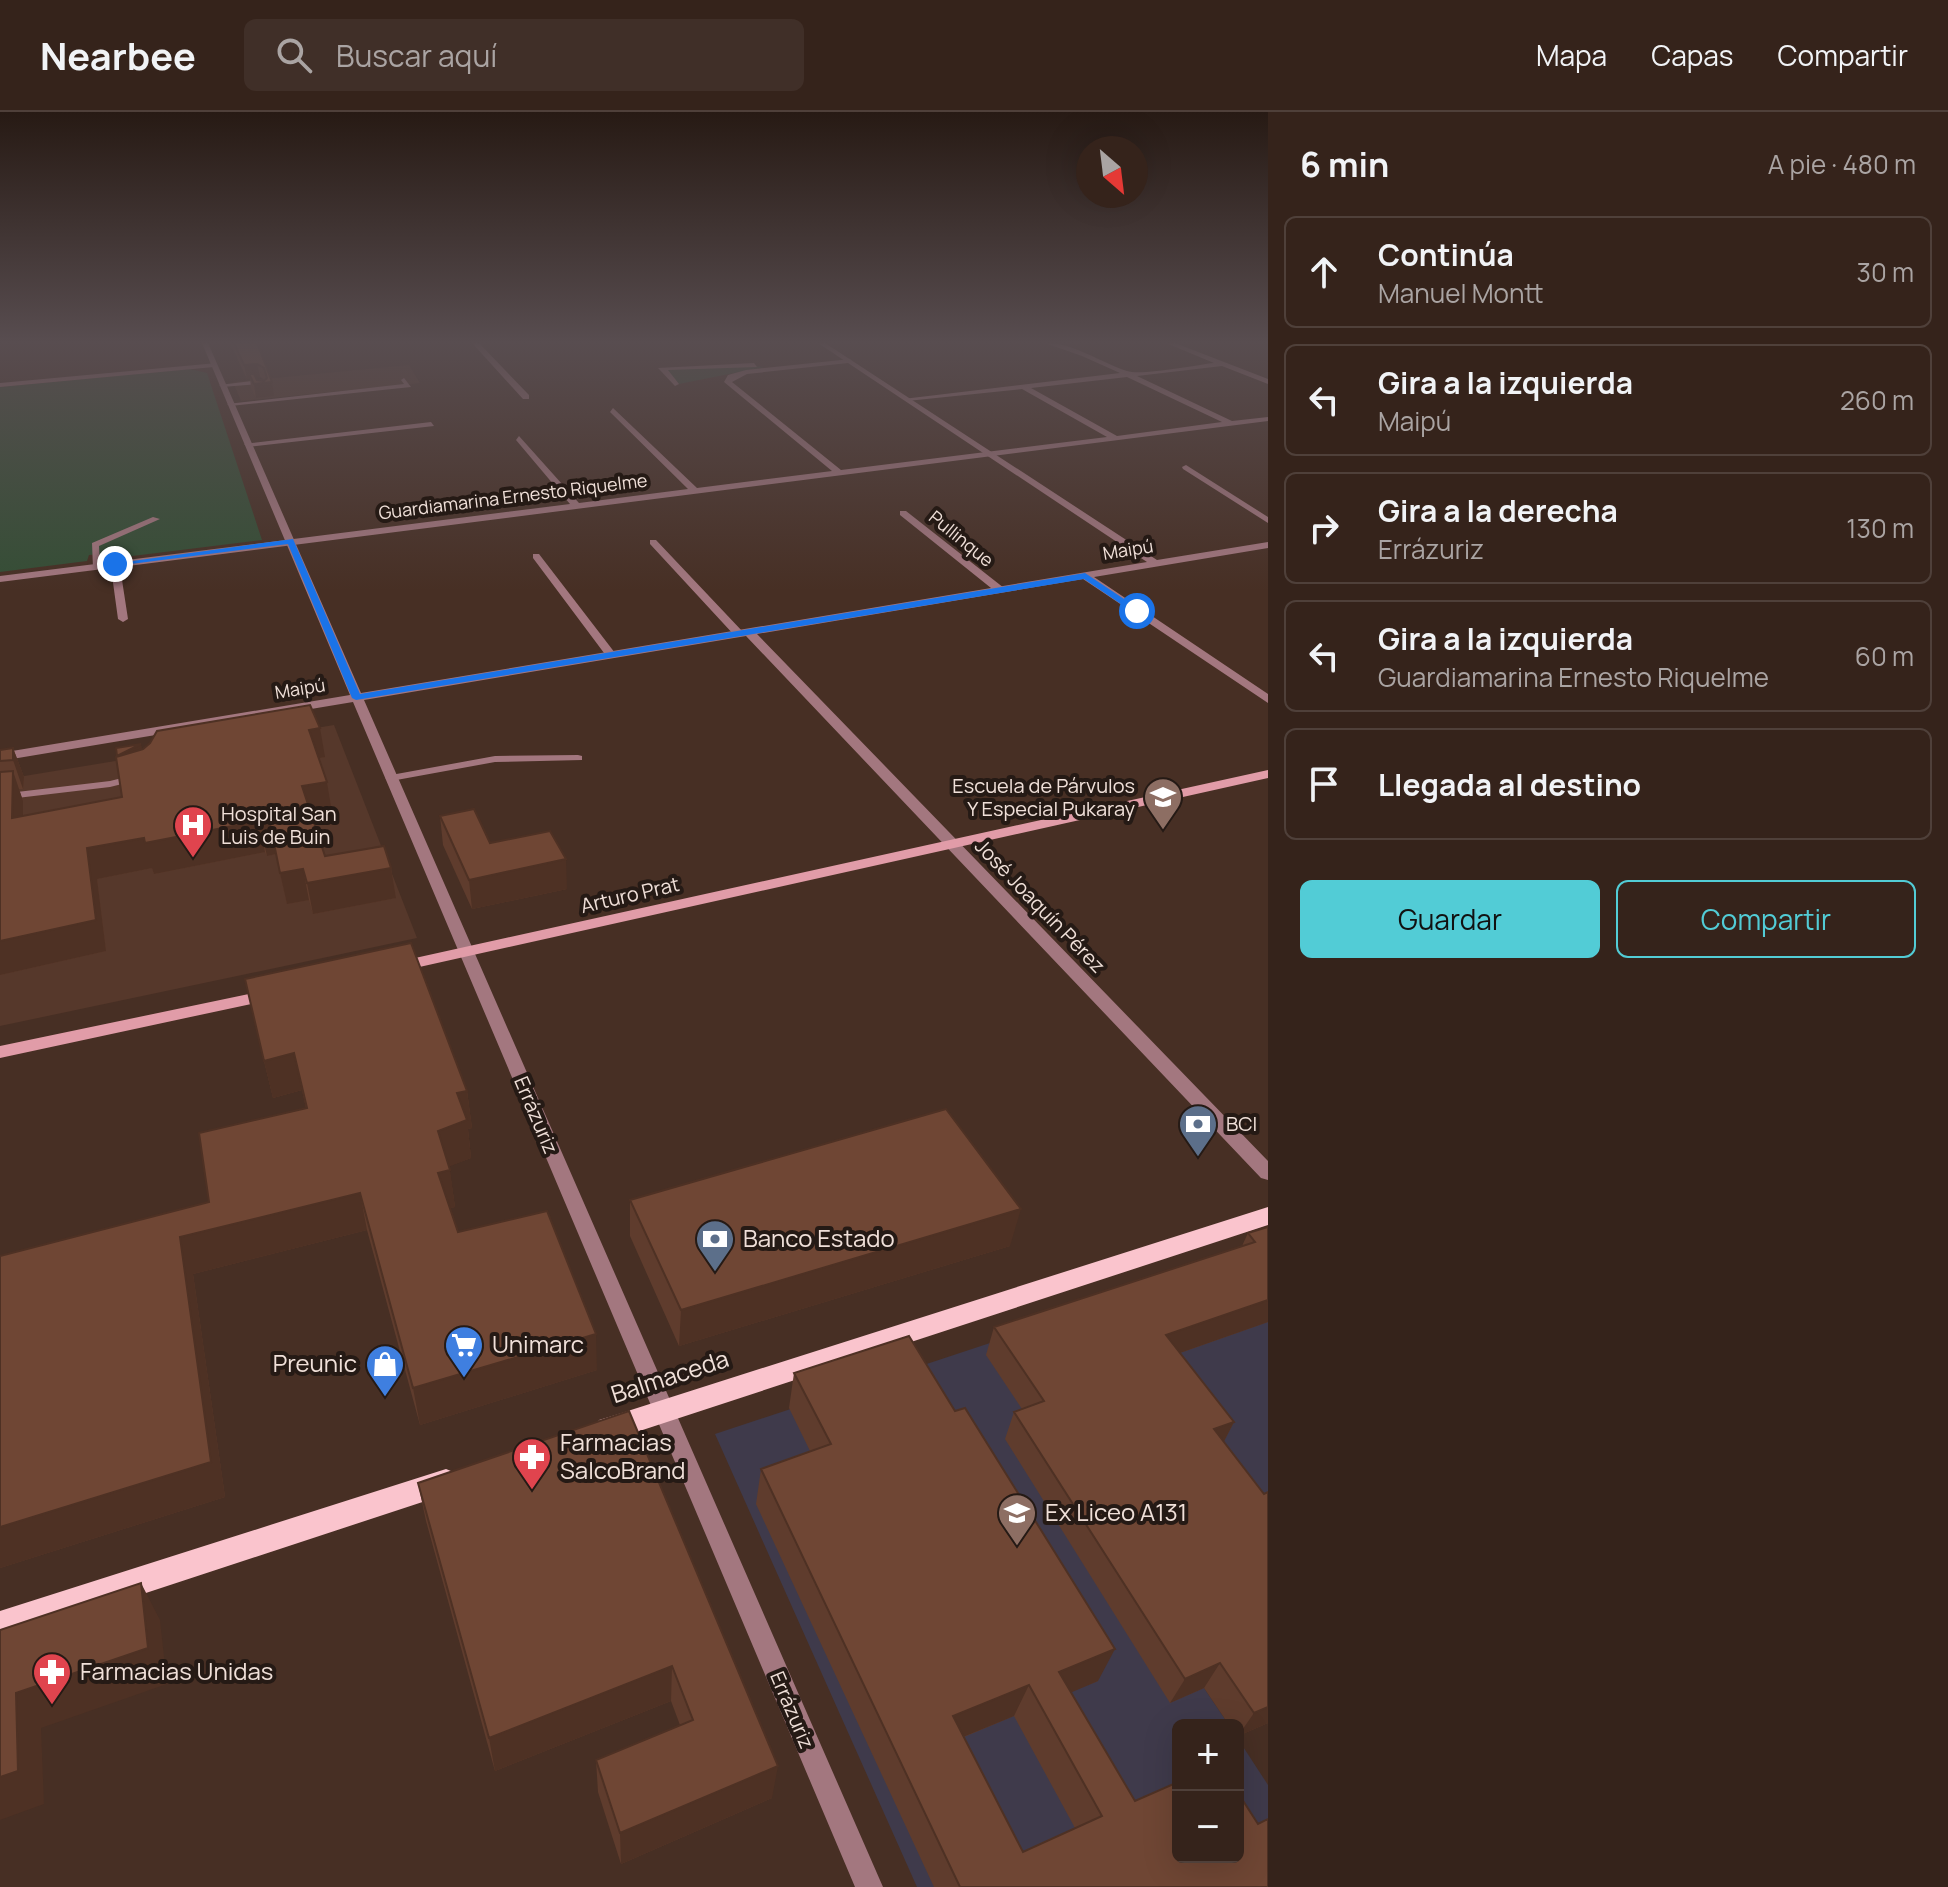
<!DOCTYPE html>
<html lang="es">
<meta charset="utf-8">
<style>
:root{--surface:#35231b;--page:#402f28;--text:#f1f3f6;--muted:#aaa4a3;--line:#4f403a;--accent:#52ccd6}
body{margin:0;font-family:Manrope,sans-serif;background:var(--page);color:var(--text)}
.controls{position:absolute;right:24px;bottom:24px;display:grid;overflow:hidden;border-radius:12px;box-shadow:0 8px 32px #0002}
.controls button{width:72px;height:72px;display:grid;place-items:center;padding:0;border:0;border-bottom:2px solid var(--line);background:var(--surface);color:var(--text);font:40px sans-serif}
.compass{position:absolute;left:1076px;top:24px;width:72px;height:72px;border-radius:50%;background:var(--surface);box-shadow:0 8px 32px #0002;rotate:152deg}
.stop{position:absolute;width:24px;height:24px;margin:-18px;border:6px solid #1a73e8;border-radius:50%;background:#fff}
.stop.end{background:#1a73e8;border-color:#fff;box-shadow:0 2px 8px #0008}
.list{margin:0;padding:0;list-style:none}
h2{display:flex;justify-content:space-between;align-items:center;height:104px;margin:0;padding:0 32px;font-size:34px}
h2 small{font-size:26px;font-weight:400;color:var(--muted)}
.list li{display:grid;grid-template-columns:52px 1fr auto;gap:24px;align-items:center;box-sizing:border-box;height:112px;margin:0 16px 16px;padding:0 16px;border:2px solid var(--line);border-radius:12px}
.list b{display:block;font-size:30px;white-space:nowrap}
.list p{margin:0;font-size:26px;white-space:nowrap;color:var(--muted)}
.list em{font-size:26px;font-style:normal;color:var(--muted)}
.actions{display:flex;gap:16px;padding:24px 32px}
.actions a{flex:1;padding:18px 0;border:2px solid var(--accent);border-radius:12px;text-align:center;font-size:28px;color:var(--accent)}
.actions .main{background:var(--accent);color:#111}
.icon{flex:none;width:44px;height:44px;fill:none;stroke:currentColor;stroke-width:2;stroke-linecap:round;stroke-linejoin:round}
.map{position:relative;flex:none;width:1268px;height:1775px;overflow:hidden}
header{display:flex;align-items:center;gap:48px;box-sizing:border-box;height:112px;padding:0 40px;background:var(--surface);border-bottom:2px solid var(--line)}
header strong{font-size:38px}
nav{display:flex;gap:44px;margin-inline-start:auto;font-size:28px}
.search{width:560px;height:72px;background:var(--page);display:flex;align-items:center;gap:20px;box-sizing:border-box;padding:0 28px;border-radius:12px;color:var(--muted);font-size:30px}
main{display:flex}
aside{flex:1;background:var(--surface)}
.map>svg:first-child{display:block}
</style>
<header>
<strong>Nearbee</strong>
<div class="search"><svg class="icon" aria-label="search" viewBox="0 0 24 24"><circle cx="10" cy="10" r="6"/><path d="M15 15l6 6"/></svg>Buscar aquí</div>
<nav><a>Mapa</a><a>Capas</a><a>Compartir</a></nav>
</header>
<main>
<div class="map">
<svg width="1268" height="1775" viewBox="0 0 1268 1775">
<rect width="100%" height="100%" fill="#472f24"/>
<!-- built -->
<path fill="#56382b" d="M409,253L420,271L241,289L233,270Z
M334,613L417,826L0,914V668Z"/>
<!-- education -->
<path fill="#3f3a4b" d="M1268,1139V1549L1204,1576L1229,1613H1178V1745H1238V1627L1268,1673V1775H917L715,1322Z"/>
<!-- green -->
<path fill="#344e35" d="M737,253L764,255L679,272L665,256Z
M190,257L207,261L262,428L108,447L102,442L89,443L87,449L0,460V275Z"/>
<g fill="none" stroke-linecap="round" stroke-linejoin="round">
<!-- service -->
<path fill="#a3777f" fill-rule="evenodd" d="M404,266L411,275L230,294L227,292L404,272L401,268Z
M260,268L263,270L266,280H262L258,272L222,275L219,273Z
M1186,353L1268,405V411L1183,357L1182,355Z
M153,405L160,407L99,434L100,454L93,456L92,431Z
M578,643L582,644V648L495,650L391,669L385,666L391,663L495,644Z
M138,662L144,665L142,667L110,675L0,688V682L110,669Z"/>
<!-- minor -->
<path fill="#a3777f" fill-rule="evenodd" d="M472,231H479L529,283V287H523Z
M1045,231C1075,231 1099,250 1127,259C1141,264 1195,253 1214,251L1166,231H1175L1268,267V272L1222,254L1137,264L1232,309L1268,305V309L120,455L128,507L123,510L118,507L111,456L0,470V464L570,392L516,328L519,324L579,391L688,377L610,300L613,296L697,376L832,359L724,270L728,263L746,258L851,247L848,251L747,262L732,270L841,358L1107,325L1022,277L907,289L903,287L1120,261L1082,244ZM1127,265L1222,310L1117,324L1031,276Z
M217,251L214,255L0,275V271Z
M754,251L757,255L668,258L679,272L675,274L658,256Z
M431,310L434,314L248,335L244,332Z
M900,399H906L1004,476V480H996L900,403Z
M650,428H656L743,520V524H735L650,432Z
M533,442H539L615,541V545H607L533,446Z"/>
<!-- tertiary -->
<path fill="#a3777f" fill-rule="evenodd" d="M202,231H208L361,581L1147,450L818,231H825L1157,448L1268,430V436L1094,465L1268,582V591L1083,467L757,522L1268,1049V1068L1261,1066L746,524L364,588L883,1775H855L353,590L0,649V641L350,583Z"/>
<!-- secondary -->
<path fill="#e19ca8" fill-rule="evenodd" d="M1268,658V666L397,860L389,855L397,850Z
M268,878L276,883L274,887L0,946V934Z"/>
<!-- primary -->
<path fill="#fac4cd" fill-rule="evenodd" d="M1268,1095V1113L609,1329L599,1326L595,1317L599,1308L609,1305Z
M446,1357L456,1361L460,1370L456,1379L0,1529V1499Z"/>
</g>
<!-- wall -->
<path fill="#5f3c2d" fill-rule="evenodd" d="M230,231H257L274,284L256,286L251,276L250,266L247,267ZM256,265H260L265,268L264,269L257,268Z
M13,636L24,665L23,677H19L23,689V704L122,685L118,645L142,637L325,645L318,646L327,670L332,700L311,704L325,744L391,756L396,786L313,802L309,788L287,792L276,742L267,744L265,740L154,762L152,756L97,767L106,839L0,863V638Z
M440,704L490,731L567,777L472,797L443,733Z
M264,949L467,979L472,1016L468,1017L471,1046L449,1054L455,1095L450,1096L458,1120L597,1258L420,1313L367,1118L193,1162L225,1385L0,1456V1144L209,1090L306,996L302,978L273,986Z
M630,1088L1010,1134L679,1234L630,1124Z
M1268,1115V1210L1180,1241L1234,1310L1224,1329L1268,1611L1238,1624V1613H1229L1204,1576L1170,1591L1005,1327L1014,1300L1022,1297L986,1243L994,1215L1242,1134L1248,1121Z
M794,1261L1098,1569L1071,1580L1135,1689L1268,1775H934L756,1392L761,1357L810,1339L789,1296ZM1014,1604L1075,1716L1023,1740L964,1625Z
M629,1299L772,1686L621,1752L598,1680L596,1648L680,1613L671,1589L495,1659L426,1409L418,1371Z"/>
<!-- shaded-wall -->
<path fill="#4e3124" d="M257,252L260,265L251,266L249,262L250,266L247,267L244,253Z
M272,270L274,284L256,286L254,272Z
M320,616L325,645L314,647L309,618Z
M141,632L146,651L123,663L117,644Z
M13,636L24,665L23,677L13,648Z
M13,659L23,689V736L12,706Z
M327,670L332,700L308,704L302,674Z
M259,709L265,740L154,762L152,756L97,767L106,839L0,863V829L87,736L144,726Z
M270,712L276,742L267,744L260,713Z
M566,747L567,777L472,797L469,768Z
M391,756L396,786L313,802L307,771Z
M303,757L309,788L287,792L280,761Z
M294,941L302,978L273,986L264,949Z
M467,979L472,1016L468,1017L471,1046L443,1057L438,1019L457,981Z
M450,1058L455,1095L443,1098L438,1061Z
M360,1081L367,1118L193,1162L225,1385L0,1456V1415L180,1125Z
M1021,1097L1010,1134L679,1234L681,1198Z
M1268,1188V1210L1154,1250L1166,1223Z
M596,1222L597,1258L420,1313L413,1276Z
M1234,1310L1220,1337L1214,1317Z
M141,1471L160,1508L167,1572L41,1616L44,1692L0,1708V1665L16,1581Z
M1115,1537L1098,1569L1044,1592L1059,1560Z
M1220,1551L1204,1576L1170,1591L1185,1567Z
M672,1554L671,1589L495,1659L489,1626Z
M1029,1573L1014,1604L941,1634L953,1604Z
M1268,1595V1611L1238,1624L1254,1601Z
M778,1654L772,1686L621,1752L620,1721Z"/>
<!-- building -->
<path fill="#6f4634" stroke="#4e3124" stroke-width="2" fill-rule="evenodd" d="M234,231H257L272,270L254,272L249,262H254L257,268L264,269L267,266L264,256L257,252L244,253Z
M310,593L320,616L309,618L327,670L302,674L325,744L384,734L391,756L307,771L303,757L280,761L270,712L260,713L259,709L145,731L144,726L87,736L96,808L0,829V660L13,659L12,706L122,685L116,645L143,637L150,631L157,619Z
M141,632L117,644L116,636Z
M13,636V648L0,649V638Z
M474,697L490,731L550,719L566,747L469,768L440,704Z
M411,831L467,979L457,981L467,1008L438,1019L450,1058L438,1061L458,1120L547,1099L596,1222L413,1276L360,1081L180,1125L211,1350L0,1415V1144L209,1090L199,1021L307,996L294,941L264,949L245,867Z
M946,997L1021,1097L681,1198L630,1088Z
M1268,1115V1188L1166,1223L1234,1310L1214,1317L1264,1382L1268,1380V1595L1254,1601L1220,1551L1185,1567L1014,1300L1044,1289L994,1215L1255,1130L1248,1121Z
M909,1224L955,1299L965,1296L1115,1537L1059,1560L1135,1689L1178,1670V1745H1238V1681L1258,1712L1268,1707V1775H960L761,1357L831,1332L794,1261ZM1029,1573L1102,1704L1023,1740L953,1604Z
M629,1299L778,1654L620,1721L596,1648L693,1608L672,1554L489,1626L418,1371Z
M141,1471L148,1536L16,1581L18,1659L0,1665V1518Z"/>
<!-- sky -->
<linearGradient id="sky" x2="0" y2="1"><stop stop-color="#271a14"/><stop offset="0.48" stop-color="#584d50"/><stop offset="1" stop-color="#584d50" stop-opacity="0"/></linearGradient>
<rect width="1268" height="479" fill="url(#sky)"/>
<!-- route -->
<path fill="#1a73e8" d="M293,427L360,582L1085,461L1142,499L1134,501L1084,467L356,588L352,586L288,432L115,454L111,452Z"/>
<!-- icons -->
<defs>
<g id="school-pin" transform="scale(2)"><path d="M0 17L-7.5 6A9.5 9.5 0 1 1 7.5 6Z" fill="#8d6e63" stroke="#251a15"/><path d="M0-5L7-2L0 1L-7-2ZM-4 1L0 2.5L4 1V4Q0 6-4 4Z" fill="#fff"/></g>
<g id="hospital-pin" transform="scale(2)"><path d="M0 17L-7.5 6A9.5 9.5 0 1 1 7.5 6Z" fill="#e0444e" stroke="#251a15"/><path d="M-5-5h3v3.5h4V-5h3V5h-3V1.5h-4V5h-3Z" fill="#fff"/></g>
<g id="bank-pin" transform="scale(2)"><path d="M0 17L-7.5 6A9.5 9.5 0 1 1 7.5 6Z" fill="#5c6f8a" stroke="#251a15"/><path d="M-6-4H6V4H-6ZM0-2.3a2.3 2.3 0 1 0 0 4.6a2.3 2.3 0 1 0 0-4.6Z" fill="#fff"/></g>
<g id="supermarket-pin" transform="scale(2)"><path d="M0 17L-7.5 6A9.5 9.5 0 1 1 7.5 6Z" fill="#3f7fe0" stroke="#251a15"/><path d="M-6-5.5h2.5l.6 2H6L4.5 2H-2.5L-4.4-4H-6ZM-1.5 3.2a1.3 1.3 0 1 0 .1 0ZM3 3.2a1.3 1.3 0 1 0 .1 0Z" fill="#fff"/></g>
<g id="shop-pin" transform="scale(2)"><path d="M0 17L-7.5 6A9.5 9.5 0 1 1 7.5 6Z" fill="#3f7fe0" stroke="#251a15"/><path d="M-5-2.5h2.3a2.7 3.5 0 0 1 5.4 0H5L5.5 6h-11ZM-1.5-2.5h3a1.5 2.3 0 0 0-3 0Z" fill="#fff"/></g>
<g id="pharmacy-pin" transform="scale(2)"><path d="M0 17L-7.5 6A9.5 9.5 0 1 1 7.5 6Z" fill="#e0444e" stroke="#251a15"/><path d="M-2-6h4v4h4v4h-4v4h-4v-4h-4v-4h4Z" fill="#fff"/></g>
</defs>
<g fill-rule="evenodd">
<use href="#school-pin" x="1163" y="685"/>
<use href="#hospital-pin" x="193" y="713"/>
<use href="#bank-pin" x="1198" y="1012"/>
<use href="#bank-pin" x="715" y="1127"/>
<use href="#supermarket-pin" x="464" y="1233"/>
<use href="#shop-pin" x="385" y="1252"/>
<use href="#pharmacy-pin" x="532" y="1345"/>
<use href="#school-pin" x="1017" y="1401"/>
<use href="#pharmacy-pin" x="52" y="1560"/>
</g>
<g text-anchor="middle" stroke-width="8" stroke-linejoin="round" paint-order="stroke">
<!-- far-street labels -->
<g font-size="18" fill="#f0e0d9" stroke="#251a15">
<text transform="translate(513 385) rotate(-7)" y="6">Guardiamarina Ernesto Riquelme</text>
<text transform="translate(961 427) rotate(39)" y="6">Pullinque</text>
<text transform="translate(1128 438) rotate(-9)" y="6">Maipú</text>
<text transform="translate(300 577) rotate(-9)" y="6">Maipú</text>
</g>
<!-- poi labels -->
<g font-size="20" fill="#f0e0d9" stroke="#251a15" text-anchor="start">
<text x="1135" y="681" text-anchor="end">Escuela de Párvulos<tspan x="1135" dy="23">Y Especial Pukaray</tspan></text>
<text x="221" y="709">Hospital San<tspan x="221" dy="23">Luis de Buin</tspan></text>
<text x="1226" y="1019">BCI</text>
</g>
<!-- street labels -->
<g font-size="20" fill="#f0e0d9" stroke="#251a15">
<text transform="translate(630 783) rotate(-13)" y="7">Arturo Prat</text>
<text transform="translate(1040 794) rotate(46)" y="7">José Joaquín Pérez</text>
<text transform="translate(536 1003) rotate(67)" y="7">Errázuriz</text>
<text transform="translate(792 1598) rotate(67)" y="7">Errázuriz</text>
</g>
<!-- near-poi labels -->
<g font-size="24" fill="#f0e0d9" stroke="#251a15" text-anchor="start">
<text x="743" y="1135">Banco Estado</text>
<text x="492" y="1241">Unimarc</text>
<text x="357" y="1260" text-anchor="end">Preunic</text>
<text x="560" y="1339">Farmacias<tspan x="560" dy="28">SalcoBrand</tspan></text>
<text x="1045" y="1409">Ex Liceo A131</text>
<text x="80" y="1568">Farmacias Unidas</text>
</g>
<!-- near-street labels -->
<g font-size="24" fill="#f0e0d9" stroke="#251a15">
<text transform="translate(670 1265) rotate(-18)" y="8">Balmaceda</text>
</g>
</g>
</svg>
<div class="controls">
<button>+</button>
<button>−</button>
</div>
<svg class="compass" viewBox="-18 -18 36 36"><path d="M0-13l5 13h-10z" fill="#e53935"/><path d="M0 13l5-13h-10z" fill="#aaa4a3"/></svg>
<div class="stop" style="left:1137px;top:499px"></div>
<div class="stop end" style="left:115px;top:452px"></div>
</div>
<aside>
<h2>6 min<small>A pie · 480 m</small></h2>
<ul class="list">
<li><svg class="icon" aria-label="ahead" viewBox="0 0 24 24"><path d="M12 20V5M6 11l6-6 6 6"/></svg><div><b>Continúa</b><p>Manuel Montt</p></div><em>30 m</em></li>
<li><svg class="icon" aria-label="left" viewBox="0 0 24 24"><path d="M17 20v-9H6M10 6l-5 5 5 5"/></svg><div><b>Gira a la izquierda</b><p>Maipú</p></div><em>260 m</em></li>
<li><svg class="icon" aria-label="right" viewBox="0 0 24 24"><path d="M7 20v-9h11M14 6l5 5-5 5"/></svg><div><b>Gira a la derecha</b><p>Errázuriz</p></div><em>130 m</em></li>
<li><svg class="icon" aria-label="left" viewBox="0 0 24 24"><path d="M17 20v-9H6M10 6l-5 5 5 5"/></svg><div><b>Gira a la izquierda</b><p>Guardiamarina Ernesto Riquelme</p></div><em>60 m</em></li>
<li><svg class="icon" aria-label="arrive" viewBox="0 0 24 24"><path d="M6 21V4h12l-3 4 3 4H6"/></svg><div><b>Llegada al destino</b></div></li>
</ul>
<div class="actions"><a class="main">Guardar</a><a>Compartir</a></div>
</aside>
</main>
